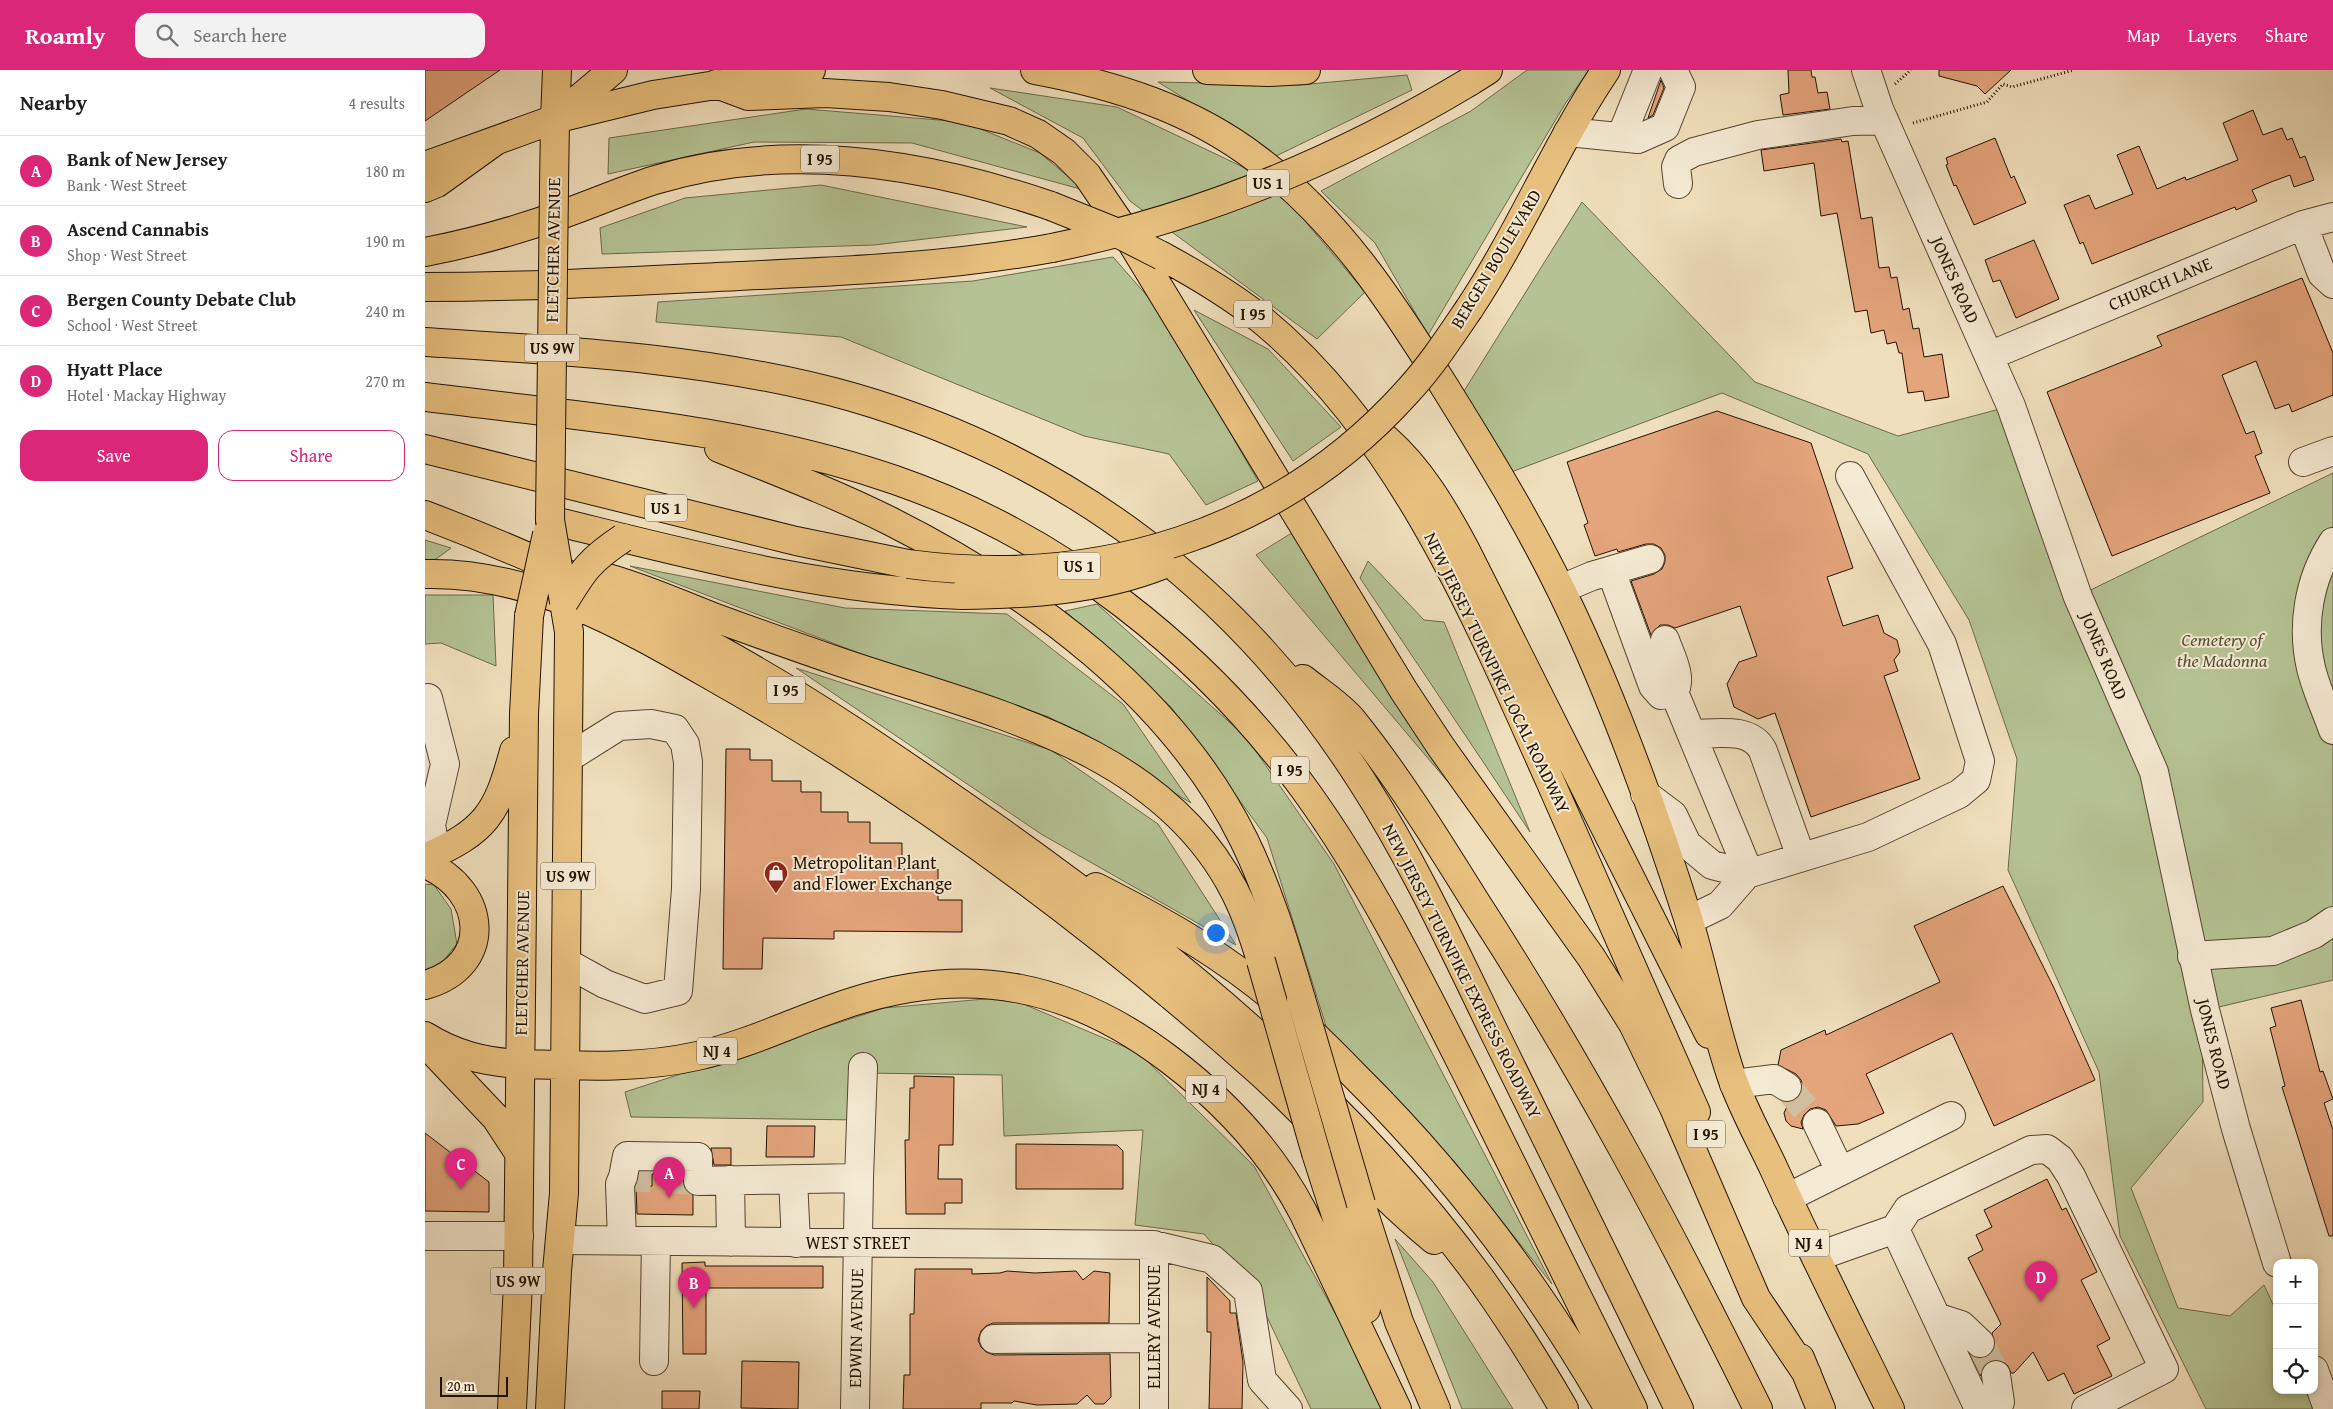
<!DOCTYPE html>
<meta charset="utf-8">
<style>
:root{--surface:#fff;--page:#f2f2f2;--text:#202124;--muted:#757577;--line:#e0e0e0;--accent:#db2777}
body{margin:0;font-family:"Gentium Book Plus",serif;background:var(--page);color:var(--text)}
.controls{position:absolute;right:15px;bottom:15px;display:grid;overflow:hidden;border-radius:10px;box-shadow:0 2px 8px #0003}
.controls button{width:45px;height:45px;display:grid;place-items:center;padding:0;border:0;border-bottom:1px solid var(--line);background:var(--surface);color:var(--text);font:25px sans-serif}
.scale{position:absolute;left:15px;bottom:12px;width:68px;box-sizing:border-box;padding-left:5px;border:2px solid #231200;border-top:0;font-size:14px;line-height:18px;white-space:nowrap;color:#231200;-webkit-text-stroke:4px #f5ead3;paint-order:stroke}
.you{position:absolute;left:790px;top:862px;width:18px;height:18px;margin:-12px;border:4px solid #fff;border-radius:50%;background:#1a73e8;box-shadow:0 0 0 8px #1a73e833}
.badge{display:grid;place-items:center;width:32px;height:32px;border-radius:50%;background:var(--accent);color:#fff;font-size:16px;font-weight:700}
.pin{position:absolute;translate:-50% -41px;filter:drop-shadow(0 1px 2px #0008)}
.pin::after{content:'';position:absolute;top:26px;width:18px;height:15px;background:inherit;clip-path:polygon(0 0,100% 0,50% 100%)}
.list{margin:0;padding:0;list-style:none}
h2{display:flex;justify-content:space-between;align-items:center;height:65px;margin:0;padding:0 20px;font-size:21px}
h2 small{font-size:16px;font-weight:400;color:var(--muted)}
.list li{display:grid;grid-template-columns:32px 1fr auto;gap:15px;align-items:center;box-sizing:border-box;height:70px;padding:0 20px;border-top:1px solid var(--line)}
.list b{display:block;font-size:19px;white-space:nowrap}
.list p{margin:0;font-size:16px;white-space:nowrap;color:var(--muted)}
.list em{font-size:16px;font-style:normal;color:var(--muted)}
.actions{display:flex;gap:10px;padding:15px 20px}
.actions a{flex:1;padding:11px 0;border:1px solid var(--accent);border-radius:15px;text-align:center;font-size:18px;color:var(--accent)}
.actions .main{background:var(--accent);color:#fff}
.icon{flex:none;width:28px;height:28px;fill:none;stroke:currentColor;stroke-width:2;stroke-linecap:round;stroke-linejoin:round}
.map{position:relative;flex:none;width:1908px;height:1339px;overflow:hidden}
header{display:flex;align-items:center;gap:30px;box-sizing:border-box;height:70px;padding:0 25px;background:var(--accent);color:#fff}
header strong{font-size:24px}
nav{display:flex;gap:28px;margin-inline-start:auto;font-size:18px}
.search{width:350px;height:45px;background:var(--page);display:flex;align-items:center;gap:12px;box-sizing:border-box;padding:0 18px;border-radius:15px;color:var(--muted);font-size:19px}
main{display:flex}
aside{flex:1;background:var(--surface)}
.map>svg:first-child{display:block}
</style>
<header>
<strong>Roamly</strong>
<div class="search"><svg class="icon" aria-label="search" viewBox="0 0 24 24"><circle cx="10" cy="10" r="6"/><path d="M15 15l6 6"/></svg>Search here</div>
<nav><a>Map</a><a>Layers</a><a>Share</a></nav>
</header>
<main>
<aside>
<h2>Nearby<small>4 results</small></h2>
<ul class="list">
<li><span class="badge">A</span><div><b>Bank of New Jersey</b><p>Bank · West Street</p></div><em>180 m</em></li>
<li><span class="badge">B</span><div><b>Ascend Cannabis</b><p>Shop · West Street</p></div><em>190 m</em></li>
<li><span class="badge">C</span><div><b>Bergen County Debate Club</b><p>School · West Street</p></div><em>240 m</em></li>
<li><span class="badge">D</span><div><b>Hyatt Place</b><p>Hotel · Mackay Highway</p></div><em>270 m</em></li>
</ul>
<div class="actions"><a class="main">Save</a><a>Share</a></div>
</aside>
<div class="map">
<svg width="1908" height="1339" viewBox="0 0 1908 1339">
<rect width="100%" height="100%" fill="#f0dfbc"/>
<filter id="stains"><feTurbulence type="fractalNoise" baseFrequency=".004" numOctaves="4"/><feColorMatrix values="0 0 0 0 .2 0 0 0 0 .09 0 0 0 0 .02 0 0 0 .5 -.17"/></filter>
<radialGradient id="worn" r=".72"><stop offset=".6" stop-color="#630" stop-opacity="0"/><stop offset="1" stop-color="#630" stop-opacity=".3"/></radialGradient>
<!-- green -->
<path fill="#b5c394" stroke="#6c6a4a" d="M1102,0H1164L1140,34L1003,265L950,173L896,121L1046,41Z
M982,5L987,20L851,86L733,12L874,15Z
M565,18L692,37L818,97L863,131L940,222L892,269L705,131L658,68Z
M381,39L538,52L615,83L659,120L487,73L329,72L183,104L184,68Z
M396,115L602,157L449,175L177,184L175,158L260,128Z
M1157,132L1330,312L1473,366L1586,336L1653,526L1908,403V910L1777,941L1778,1032L1706,1118L1753,1238L1805,1246L1839,1215L1852,1243V1320H1886L1894,1339H1781L1695,1166L1674,1002L1583,800L1592,689L1544,550L1443,384L1297,323L1081,404L1034,329Z
M688,187L724,228L780,319L833,411L781,435L744,384L659,366L416,267L231,252L233,232L548,211Z
M769,240L843,279L916,357L868,391Z
M870,461L1023,712L831,485Z
M0,470L26,478L11,489L0,491Z
M943,491L999,550L1019,552L1105,762L935,508Z
M205,496L420,538L582,544L698,634L766,733L624,647L447,588Z
M0,525H68L71,596L16,573L0,574Z
M672,534L821,667L909,794L1127,1214L1028,1090L906,972L842,768L746,637L640,541Z
M371,598L626,680L733,754L811,875L616,764Z
M0,814L9,815L26,839L32,874L13,897L0,900Z
M582,927L714,983L829,1096L915,1252L958,1339H886L830,1222L779,1164L710,1155L718,1060L579,1066L577,1005L438,1003L436,1050L206,1047L200,1022L459,938Z
M970,1169L1008,1212L1088,1339H1037Z"/>
<!-- building -->
<path fill="#e4a47c" stroke="#231200" d="M0,0H75L0,51Z
M1363,0H1386L1387,7H1390L1393,23L1402,22L1405,39L1358,45L1355,25L1364,23Z
M1514,0H1586L1560,24L1552,16L1514,6Z
M1236,10L1239,18L1228,45L1223,48Z
M1828,40L1838,65L1857,58L1862,70L1867,68L1875,88L1880,86L1889,110L1869,117L1865,105L1846,112L1827,120L1832,131L1811,140L1810,137L1667,194L1658,172L1655,174L1639,135L1664,125L1670,139L1708,124L1692,85L1714,76L1732,119L1760,107L1761,110L1767,108L1813,90L1798,53Z
M1570,68L1586,108L1589,106L1601,133L1549,155L1531,115L1529,116L1521,95L1523,94L1521,88Z
M1416,69L1417,72L1423,71L1436,149L1447,147L1454,198L1464,197L1466,208L1472,207L1478,240L1484,238L1488,259L1494,258L1499,287L1517,284L1524,327L1500,331L1498,321L1483,323L1477,283H1474L1471,272L1462,274L1459,260L1446,263L1442,240L1430,242L1412,143L1396,146L1389,93L1339,101L1336,80Z
M1609,170L1634,229L1591,248L1575,210L1568,212L1560,190Z
M1877,208L1908,283V325L1867,342L1864,334L1850,339L1831,291L1797,305L1821,364L1829,361L1837,383L1830,386L1845,423L1687,486L1622,322L1737,276L1732,266Z
M1292,341L1386,373L1428,498L1402,507L1418,556L1453,545L1459,563L1472,570L1475,582L1469,590L1473,601L1459,606L1495,709L1386,747L1350,643L1333,649L1309,637L1302,614L1314,592L1332,586L1315,536L1250,558L1243,555H1235L1226,565L1206,511L1229,504L1237,499L1240,492V485L1236,478L1229,474H1221L1193,482L1192,479L1170,486L1159,455L1163,453L1142,392Z
M301,679H325V690H347V711H376V722H396V742H423V752H445V773H477V799H513V830H537V862L409,861V869L338,868L337,899H298Z
M1578,816L1629,918L1670,1010L1569,1056L1527,963L1441,1004L1459,1043L1433,1054L1411,1056L1401,1040L1393,1037L1385,1039L1379,1045L1376,1052L1378,1059L1366,1056L1361,1051L1359,1043L1364,1032L1375,1026L1378,1017L1376,1010L1371,1004L1353,995L1356,980L1400,960L1401,965L1515,912L1489,856Z
M1876,930L1895,1002L1898,1001L1908,1029L1899,1033L1908,1060V1166H1904L1857,1017L1860,1016L1845,958L1851,956L1846,938Z
M489,1006L529,1007L528,1075H514L513,1109H537V1133H520V1144H481L480,1070H484L485,1018H489Z
M342,1056H390L389,1087H341Z
M0,1063L64,1112V1142L0,1141Z
M591,1074L692,1075L698,1081V1119H591Z
M286,1078H306V1095H289Z
M227,1104H248L249,1116L259,1117L268,1125V1145L212,1144L211,1117L227,1116Z
M1622,1109L1637,1140L1641,1138L1672,1202L1656,1210L1685,1269L1672,1276L1687,1306L1649,1324L1639,1303L1623,1311L1608,1282L1589,1303H1586L1583,1296L1577,1291L1569,1290L1561,1293L1556,1306L1546,1286L1559,1288L1567,1283L1570,1276L1567,1263L1576,1254L1543,1188L1558,1180L1551,1165L1567,1157L1559,1140Z
M280,1192V1196H398V1218H281V1284H258L257,1193Z
M490,1199H547V1204L575,1203L582,1201L610,1203L651,1201L658,1210L669,1201L685,1203L684,1253H568L561,1256L556,1261L553,1270L556,1277L561,1282L569,1285L685,1284L686,1327L679,1334H670L662,1325L652,1334L612,1335L589,1331L587,1333H556V1339H478L479,1305H485V1244H489Z
M782,1207L805,1231V1243H811L818,1292L817,1339H784L786,1262H782Z
M317,1291L374,1292L373,1339L316,1338Z
M237,1321H275L274,1339H237Z"/>
<g fill="none" stroke-linecap="round" stroke-linejoin="round">
<!-- minor-tunnel -->
<path stroke="#d1c0a0" stroke-width="28" stroke-dasharray="28 14" stroke-linecap="butt" d="M1362,1017L1392,1053
M198,1107L273,1111
M1555,1273L1571,1305"/>
<!-- minor casing -->
<g stroke="#56452f" stroke-width="30">
<path id="minor" d="M1441,0L1454,39L1586,336L1653,527L1729,702L1780,940L1811,1059L1852,1193
M1143,62L1213,69L1240,57L1256,17L1248,0
M1196,67L1223,0
M1253,114L1251,97L1254,90L1269,82L1333,65L1428,51L1459,50
M1878,155L1897,204L1908,214
M1564,286L1878,155L1908,147
M1878,392L1908,381
M1908,472C1884,509 1876,555 1886,598C1891,619 1901,640 1908,660
M1186,501L1228,616L1236,625L1249,622C1258,607 1245,585 1240,570
M1136,519L1167,506L1225,489
M1249,622L1324,803
M3,628L20,694L6,755L11,783
M1267,664C1290,664 1326,656 1338,681L1376,787
M1220,724L1248,745L1262,774L1287,795L1322,804
M1264,850L1295,835L1322,804L1443,767L1534,724L1551,710L1555,691L1517,574L1425,406
M1767,886L1848,881L1889,864L1908,851
M142,893L180,914L220,929L253,921L261,819L263,692L260,674L250,659L226,654L194,656L143,688
M1309,1014L1349,1009L1362,1017
M1392,1053L1415,1101
M368,1109L371,1173
M305,1110L306,1172
M1362,1128L1526,1046
M1470,1159L1554,1339
M0,1166H94
M136,1170L729,1175L787,1189L823,1221L837,1310L863,1339
M197,1170L195,1114L198,1107L202,1086L273,1087V1111L434,1108
M1391,1187L1470,1159L1483,1139L1606,1080L1622,1079L1635,1089L1646,1106L1739,1299L1661,1339
M1511,1247L1536,1255L1555,1273
M569,1269L728,1268
M229,1291L231,1171
M1889,1300L1903,1339
M1571,1305L1575,1332L1572,1339
M430,1339L434,1108L438,997
M729,1339V1175"/>
</g>
<!-- major casing -->
<g stroke="#231200" stroke-width="30">
<path id="major" d="M130,49L132,0
M0,96L130,49L188,0
M0,966C30,985 60,992 96,994"/>
</g>
<!-- highway casing -->
<g stroke="#231200" stroke-width="30">
<path id="highway" d="M610,0C690,15 767,39 832,89C914,150 968,234 1021,319C1062,385 1103,452 1137,522C1187,625 1228,738 1263,848C1279,901 1289,956 1307,1008C1318,1039 1335,1069 1349,1099C1386,1180 1426,1259 1465,1339
M782,0L843,2L881,0
M1044,12L1063,0
M291,14L323,26L400,23L464,27L517,35L584,51L613,64L639,82L662,105L696,155L979,621L1016,677L1166,887L1208,954L1249,1038L1331,1228L1382,1304
M0,118L12,113L69,72
M129,118L130,49L228,25L386,0
M0,182C47,173 93,160 138,144C169,133 199,120 230,110C360,70 500,93 626,136
M737,186C772,205 806,225 837,250C976,365 1053,550 1125,711C1174,821 1223,931 1271,1042
M0,217C105,217 210,211 314,206C419,201 523,197 627,178
M1044,239C1095,162 1130,76 1181,0
M0,272C143,281 288,288 427,327C646,390 817,523 938,713C990,794 1030,882 1072,968C1133,1091 1194,1215 1254,1339
M0,327C158,347 319,358 470,410C635,467 778,581 880,720C945,810 995,911 1045,1010C1100,1119 1154,1229 1208,1339
M961,369C995,399 1018,438 1040,479L1284,964
M294,378C351,401 409,423 465,451C606,522 748,626 819,770C844,821 860,875 876,929
M0,379L371,471L483,494
M0,445C99,483 196,526 289,577C386,630 479,694 569,757C749,884 925,1030 1055,1208C1085,1250 1113,1294 1139,1339
M125,450C264,484 393,520 537,525
M0,504C109,501 206,560 297,612C491,722 670,855 836,1003C895,1057 947,1119 1009,1170
M179,507C217,517 252,533 288,547C329,562 371,577 412,591C554,640 733,673 809,820C821,843 829,867 836,891
M878,609C894,622 915,635 928,651C973,707 1012,770 1050,831C1157,996 1246,1163 1333,1339
M0,788C61,761 72,744 89,681
M0,794C63,820 69,896 0,915
M671,817C728,846 781,875 832,915C867,942 900,975 931,1007C1031,1106 1114,1217 1184,1339
M0,973L71,1048L94,1083
M96,994C155,996 215,999 272,986C326,974 376,948 427,932C546,894 647,915 745,990C799,1031 846,1081 878,1142L972,1339
M891,1083L941,1239
M936,1134L974,1252L1011,1339
M1375,1288L1396,1339
M87,1339L93,1212L99,644L104,546
M125,1339L132,1201L139,1123L144,562L139,532"/>
</g>
<!-- path -->
<path stroke="#231200" stroke-width="3" stroke-dasharray="1 2.5" stroke-linecap="butt" d="M1470,14L1486,0
M1488,53L1562,32L1578,14L1587,17L1649,0"/>
<!-- minor -->
<use href="#minor" stroke="#f5ead3" stroke-width="28"/>
<!-- major -->
<use href="#major" stroke="#e8c07e" stroke-width="28"/>
<!-- highway -->
<use href="#highway" stroke="#e8c07e" stroke-width="28"/>
<!-- highway-bridge casing -->
<g stroke="#231200" stroke-width="30" stroke-linecap="butt">
<path id="highway-bridge" d="M129,118L125,450L139,532
M626,136L688,161L737,186
M627,178C775,148 914,90 1044,12
M483,494C671,519 854,465 983,321C1006,296 1025,267 1044,239
M537,525C604,524 674,520 737,495
M139,532C159,499 165,490 198,468
M104,546L122,464
M836,891L891,1083
M876,929L936,1134"/>
</g>
<!-- highway-bridge -->
<use href="#highway-bridge" stroke="#e8c07e" stroke-width="28"/>
</g>
<!-- icons -->
<defs>
<g id="shop-pin" transform="scale(1.25)"><path d="M0 17L-7.5 6A9.5 9.5 0 1 1 7.5 6Z" fill="#8f2418" stroke="#f5ead3"/><path d="M-5-2.5h2.3a2.7 3.5 0 0 1 5.4 0H5L5.5 6h-11ZM-1.5-2.5h3a1.5 2.3 0 0 0-3 0Z" fill="#fff"/></g>
</defs>
<g fill-rule="evenodd">
<use href="#shop-pin" x="351" y="803"/>
</g>
<g text-anchor="middle" stroke-width="4" stroke-linejoin="round" paint-order="stroke">
<!-- shield labels -->
<g fill="#f5ead3" stroke="#62533f" stroke-width="1">
<rect x="376" y="75.5" width="38" height="27" rx="4"/>
<rect x="822" y="99.5" width="42" height="27" rx="4"/>
<rect x="809" y="230.5" width="38" height="27" rx="4"/>
<rect x="99.5" y="264.5" width="55" height="27" rx="4"/>
<rect x="220" y="424.5" width="42" height="27" rx="4"/>
<rect x="633" y="482.5" width="42" height="27" rx="4"/>
<rect x="342" y="606.5" width="38" height="27" rx="4"/>
<rect x="846" y="686.5" width="38" height="27" rx="4"/>
<rect x="115.5" y="792.5" width="55" height="27" rx="4"/>
<rect x="272" y="967.5" width="40" height="27" rx="4"/>
<rect x="761" y="1005.5" width="40" height="27" rx="4"/>
<rect x="1262" y="1050.5" width="38" height="27" rx="4"/>
<rect x="1364" y="1159.5" width="40" height="27" rx="4"/>
<rect x="65.5" y="1197.5" width="55" height="27" rx="4"/>
</g>
<g font-size="16" font-weight="bold" fill="#231200">
<text x="395" y="95">I 95</text>
<text x="843" y="119">US 1</text>
<text x="828" y="250">I 95</text>
<text x="127" y="284">US 9W</text>
<text x="241" y="444">US 1</text>
<text x="654" y="502">US 1</text>
<text x="361" y="626">I 95</text>
<text x="865" y="706">I 95</text>
<text x="143" y="812">US 9W</text>
<text x="292" y="987">NJ 4</text>
<text x="781" y="1025">NJ 4</text>
<text x="1281" y="1070">I 95</text>
<text x="1384" y="1179">NJ 4</text>
<text x="93" y="1217">US 9W</text>
</g>
<!-- street labels -->
<g font-size="18" fill="#231200" stroke="#f5ead3">
<text transform="translate(128 180) rotate(-89)" y="6">FLETCHER AVENUE</text>
<text transform="translate(1071 189) rotate(-59)" y="6">BERGEN BOULEVARD</text>
<text transform="translate(1530 210) rotate(66)" y="6">JONES ROAD</text>
<text transform="translate(1735 214) rotate(-23)" y="6">CHURCH LANE</text>
<text transform="translate(1679 586) rotate(67)" y="6">JONES ROAD</text>
<text transform="translate(1072 603) rotate(64)" y="6">NEW JERSEY TURNPIKE LOCAL ROADWAY</text>
<text transform="translate(97 893) rotate(-89)" y="6">FLETCHER AVENUE</text>
<text transform="translate(1037 901) rotate(63)" y="6">NEW JERSEY TURNPIKE EXPRESS ROADWAY</text>
<text transform="translate(1789 974) rotate(76)" y="6">JONES ROAD</text>
<text x="433" y="1179">WEST STREET</text>
<text transform="translate(729 1257) rotate(-90)" y="6">ELLERY AVENUE</text>
<text transform="translate(431 1258) rotate(-89)" y="6">EDWIN AVENUE</text>
</g>
<!-- park labels -->
<g font-size="18" font-style="italic" fill="#565034" stroke="#f5ead3">
<text x="1797" y="576">Cemetery of<tspan x="1797" dy="21">the Madonna</tspan></text>
</g>
<!-- poi labels -->
<g font-size="18" fill="#231200" stroke="#f5ead3" text-anchor="start">
<text x="368" y="799">Metropolitan Plant<tspan x="368" dy="21">and Flower Exchange</tspan></text>
</g>
</g>
<rect width="100%" height="100%" filter="url(#stains)"/>
<rect width="100%" height="100%" fill="url(#worn)"/>
</svg>
<div class="controls">
<button>+</button>
<button>−</button>
<button><svg class="icon" aria-label="locate" viewBox="0 0 24 24"><circle cx="12" cy="12" r="6"/><path d="M12 2v4M12 18v4M2 12h4M18 12h4"/></svg></button>
</div>
<div class="scale">20 m</div>
<div class="you"></div>
<div class="pin badge" style="left:244px;top:1128px">A</div>
<div class="pin badge" style="left:269px;top:1238px">B</div>
<div class="pin badge" style="left:36px;top:1119px">C</div>
<div class="pin badge" style="left:1616px;top:1232px">D</div>
</div>
</main>
